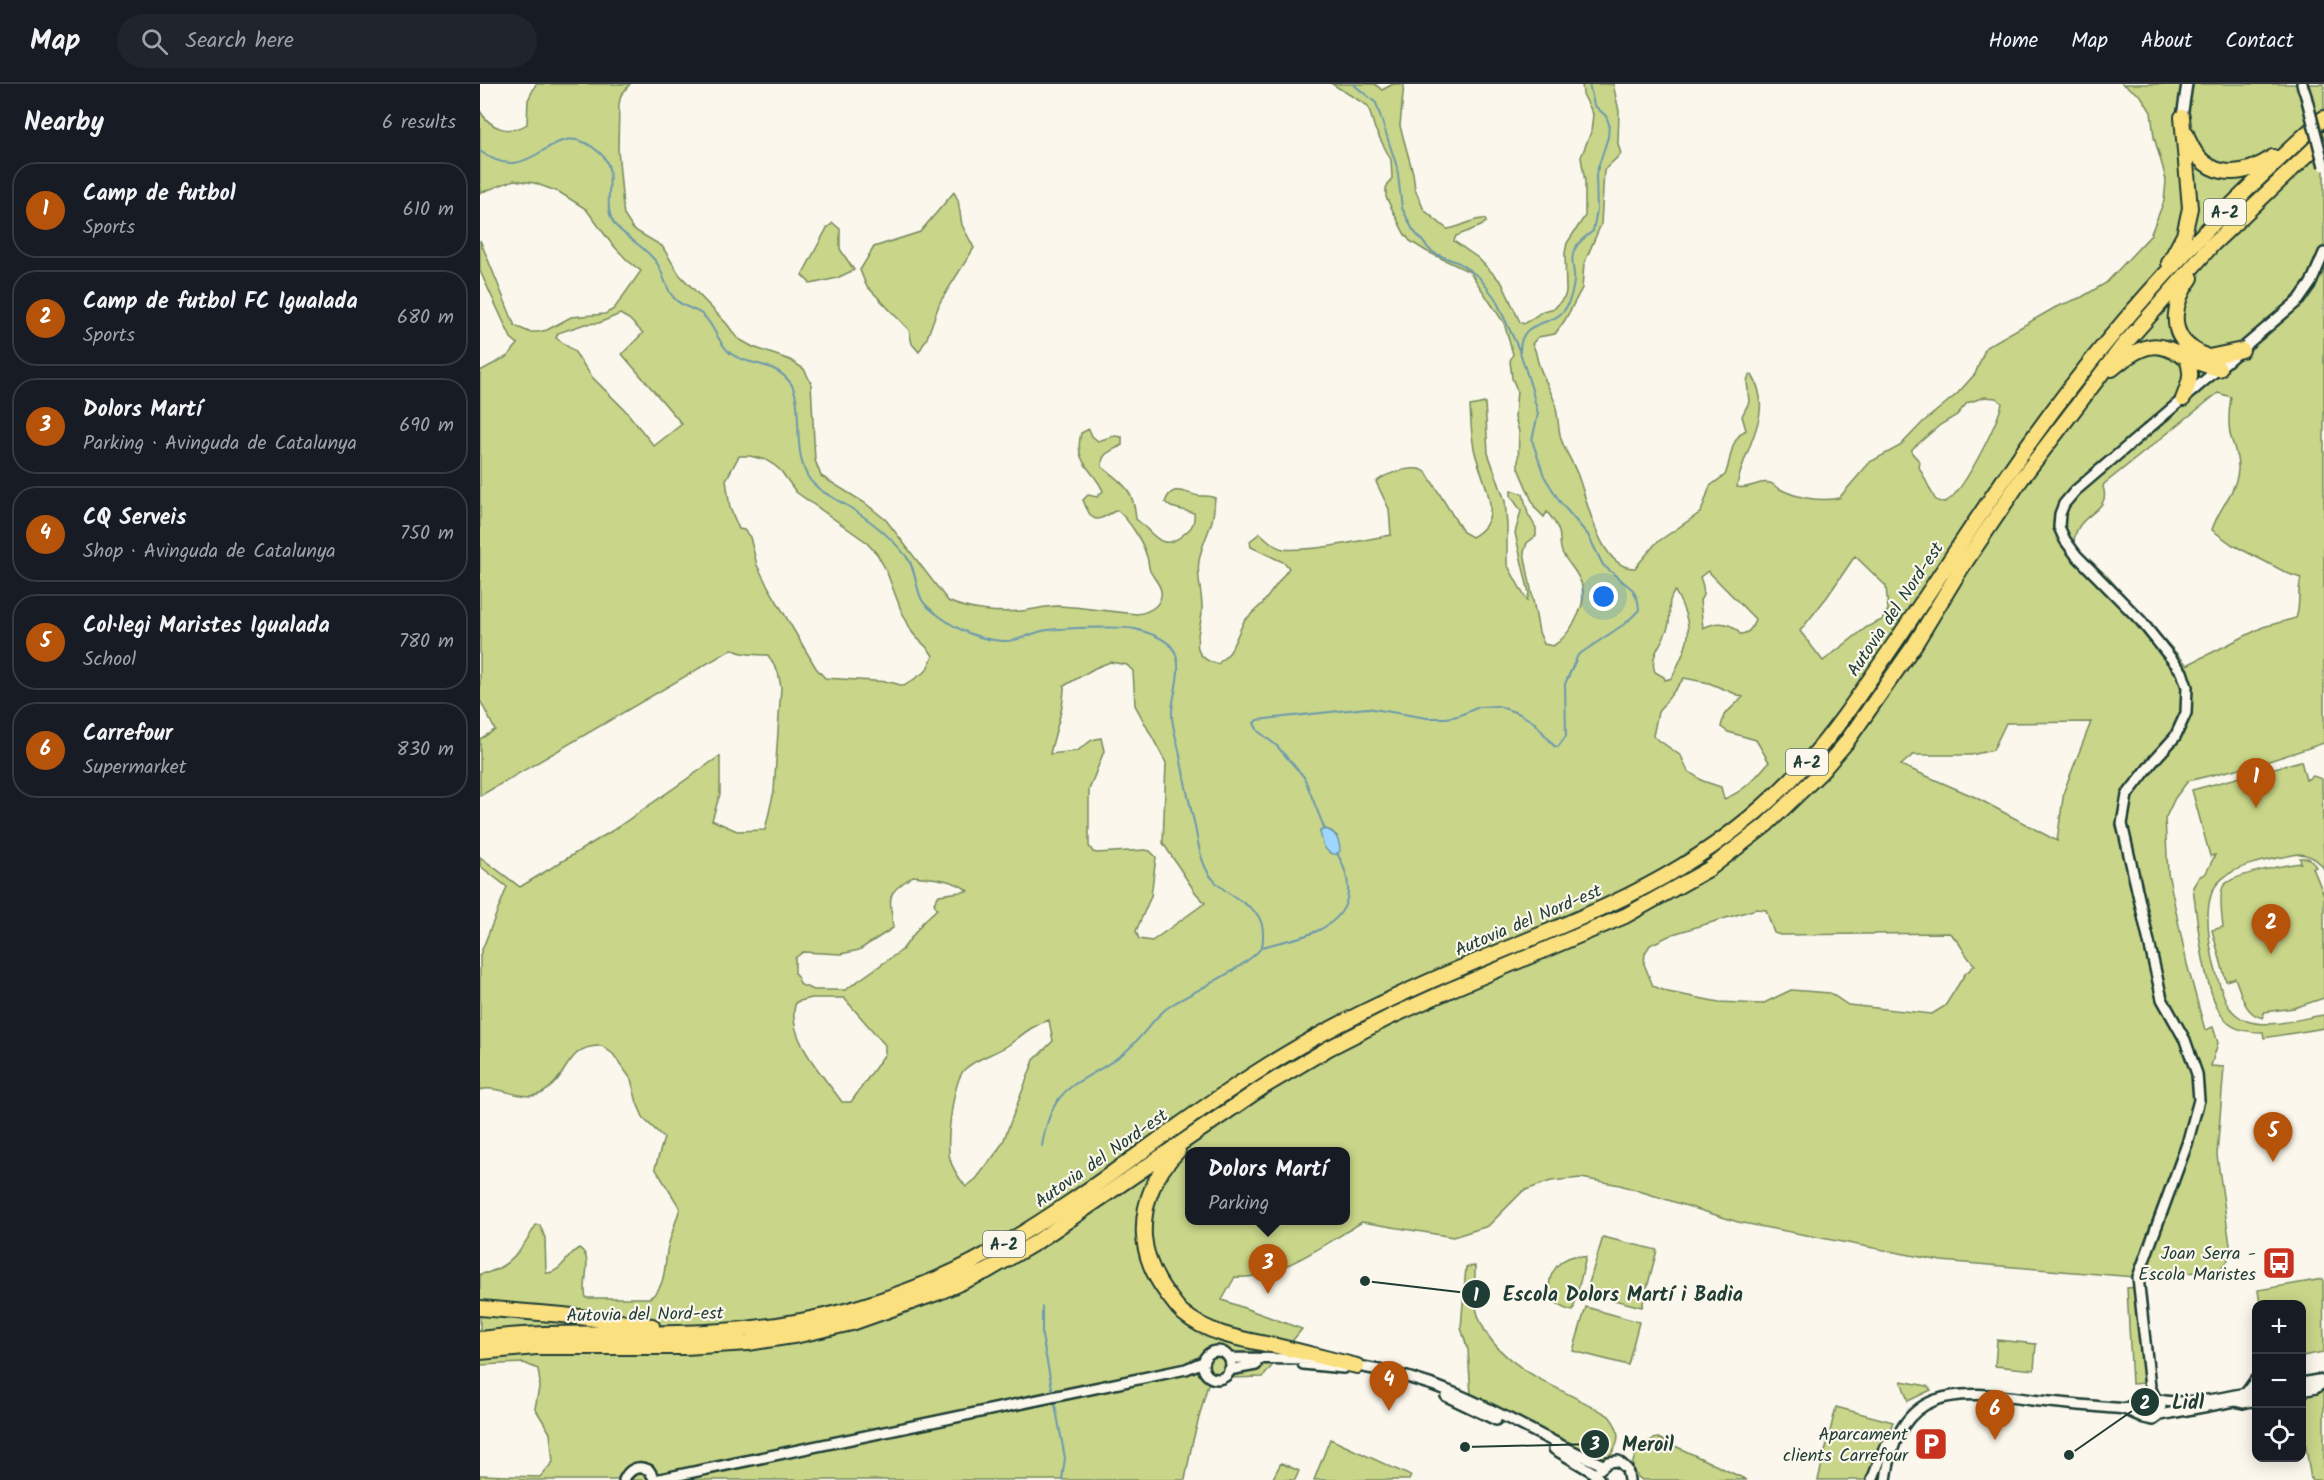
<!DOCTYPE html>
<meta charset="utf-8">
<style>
:root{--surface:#171b24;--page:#20242c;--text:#f1f3f6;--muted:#9ea1a6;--line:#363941;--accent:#b45309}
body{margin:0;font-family:Kalam,sans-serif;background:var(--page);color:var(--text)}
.controls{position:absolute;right:18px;bottom:18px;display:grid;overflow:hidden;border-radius:12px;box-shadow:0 3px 15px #0003}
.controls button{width:54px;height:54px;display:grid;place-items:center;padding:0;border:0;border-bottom:2px solid var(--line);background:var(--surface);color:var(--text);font:30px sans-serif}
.you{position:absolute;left:1124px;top:513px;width:21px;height:21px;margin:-15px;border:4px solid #fff;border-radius:50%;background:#1a73e8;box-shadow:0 0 0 9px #1a73e833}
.badge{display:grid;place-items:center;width:39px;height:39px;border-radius:50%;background:var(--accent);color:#fff;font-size:20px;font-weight:700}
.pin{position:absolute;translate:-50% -50px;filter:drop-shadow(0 2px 3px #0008)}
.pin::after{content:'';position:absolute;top:32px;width:21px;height:18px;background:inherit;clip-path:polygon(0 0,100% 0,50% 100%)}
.popup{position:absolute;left:705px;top:1063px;width:165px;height:78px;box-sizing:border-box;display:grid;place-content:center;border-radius:12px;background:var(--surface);filter:drop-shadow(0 2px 4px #0005);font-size:20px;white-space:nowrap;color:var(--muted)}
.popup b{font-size:22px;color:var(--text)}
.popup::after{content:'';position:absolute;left:50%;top:100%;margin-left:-12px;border:12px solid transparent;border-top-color:var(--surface)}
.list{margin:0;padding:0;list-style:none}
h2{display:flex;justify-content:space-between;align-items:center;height:78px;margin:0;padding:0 24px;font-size:26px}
h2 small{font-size:20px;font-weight:400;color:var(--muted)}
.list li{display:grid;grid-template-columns:39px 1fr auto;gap:18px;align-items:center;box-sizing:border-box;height:96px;margin:0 12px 12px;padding:0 12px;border:2px solid var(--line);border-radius:24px}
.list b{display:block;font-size:22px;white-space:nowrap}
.list p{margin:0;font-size:20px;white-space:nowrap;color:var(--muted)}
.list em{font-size:20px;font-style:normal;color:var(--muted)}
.icon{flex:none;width:33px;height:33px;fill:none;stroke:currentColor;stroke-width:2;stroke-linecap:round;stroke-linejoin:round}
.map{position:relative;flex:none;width:1844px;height:1396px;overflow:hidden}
header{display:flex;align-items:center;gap:36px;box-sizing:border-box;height:84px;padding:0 30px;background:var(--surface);border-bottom:2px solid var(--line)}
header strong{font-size:28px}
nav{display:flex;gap:33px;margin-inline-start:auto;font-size:21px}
.search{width:420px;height:54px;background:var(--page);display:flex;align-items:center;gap:15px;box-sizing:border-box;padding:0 21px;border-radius:33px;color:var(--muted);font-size:22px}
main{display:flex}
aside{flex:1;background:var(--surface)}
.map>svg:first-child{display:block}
</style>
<header>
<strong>Map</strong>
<div class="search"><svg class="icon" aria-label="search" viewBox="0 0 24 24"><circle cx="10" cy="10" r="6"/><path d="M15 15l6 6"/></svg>Search here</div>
<nav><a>Home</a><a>Map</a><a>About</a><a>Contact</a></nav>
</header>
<main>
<aside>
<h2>Nearby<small>6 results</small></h2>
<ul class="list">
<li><span class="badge">1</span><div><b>Camp de futbol</b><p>Sports</p></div><em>610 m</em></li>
<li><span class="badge">2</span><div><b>Camp de futbol FC Igualada</b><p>Sports</p></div><em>680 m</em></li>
<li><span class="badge">3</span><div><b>Dolors Martí</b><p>Parking · Avinguda de Catalunya</p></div><em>690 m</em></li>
<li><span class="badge">4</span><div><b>CQ Serveis</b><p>Shop · Avinguda de Catalunya</p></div><em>750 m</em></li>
<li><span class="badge">5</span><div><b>Col·legi Maristes Igualada</b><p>School</p></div><em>780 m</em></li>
<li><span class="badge">6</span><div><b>Carrefour</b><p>Supermarket</p></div><em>830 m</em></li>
</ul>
</aside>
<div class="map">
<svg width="1844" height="1396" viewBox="0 0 1844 1396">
<rect width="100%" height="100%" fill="#fbf7ec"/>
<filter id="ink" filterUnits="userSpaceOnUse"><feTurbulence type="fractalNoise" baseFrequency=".0167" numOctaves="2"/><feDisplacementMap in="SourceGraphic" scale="12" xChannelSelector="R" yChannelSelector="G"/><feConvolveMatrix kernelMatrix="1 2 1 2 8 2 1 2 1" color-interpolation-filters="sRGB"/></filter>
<g filter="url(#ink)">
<!-- green -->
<path fill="#c9d588" stroke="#74895e" stroke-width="1.5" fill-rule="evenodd" d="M56,0H150L141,11L139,20L138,65L143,123L144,131L153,145L182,162L199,190L247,240L257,254L273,263L310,276L324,285L331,299L335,376L341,392L385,419L406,436L468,517C489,527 519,529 541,527C554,526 563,522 578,522C604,523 630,528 656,530C666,529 679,524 681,512C683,503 674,495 670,487C668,482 669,478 667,473C663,458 650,437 637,426C616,437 613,442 603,416L608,411L617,413L623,407C614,385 593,380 601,349L609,345L612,352L618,357L634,352L642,353V361C631,368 621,368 622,383C644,400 654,406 656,435C674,449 681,470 704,450C712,444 715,439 714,429L691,423L685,418C693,398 705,410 720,412C726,412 729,411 735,414C734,422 734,430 732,437C728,450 721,463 719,477C716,493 723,510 722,528C720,551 706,572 738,580L750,568L764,537L783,519L809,484L805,479L771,463L770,457L780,449C786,455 794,463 803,465C809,466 816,465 822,465C855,464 880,456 911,451L909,425L896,398C906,389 935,380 946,388L983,448L992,453C1029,434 999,393 994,364C991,351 991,336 990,322L1005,319L1008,369L1025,417L1027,441V480L1047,517L1049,509L1035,449L1041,427L1031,412V406L1043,410L1048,430L1056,444V452L1047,459L1044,468L1059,548L1064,560L1073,562C1089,552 1108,522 1102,502C1099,489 1089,481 1083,470C1079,464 1081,455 1079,448C1077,440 1072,434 1067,428L1064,433L1055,424L1038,384L1039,348L1035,333L1037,306L1032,294L1030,277L1033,270L1024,239L990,188L946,167L930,157L924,149L906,113V104L912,94L911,76L895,45L888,22L852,0H895L902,6L913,0H924L920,42L933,89L935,105L944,126L967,145C981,144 991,134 1005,135L1006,138L1001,142L976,152L974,157L998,174L1022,199L1040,238L1044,240L1063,227L1075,224L1085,212L1086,207L1085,169L1087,159L1105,132V98L1101,73L1111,48L1113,30L1103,10L1102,0H1133L1139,27L1138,60L1141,70L1124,86L1121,140L1104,180L1102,204L1085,236L1075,250L1058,253L1052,260C1057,267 1056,274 1059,281C1063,294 1071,306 1075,319C1078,331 1078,344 1081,355C1085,367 1092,377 1097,389C1107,413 1119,486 1155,484L1176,459L1221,428L1230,402L1245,391C1252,375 1249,356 1266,346L1262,332L1269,318L1267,297L1269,291H1272C1296,330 1262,365 1257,403C1270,406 1278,396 1290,399C1294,400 1294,402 1298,404C1316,414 1340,418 1359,414L1390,378L1420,362L1443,338L1477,310L1495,290L1506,263L1576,223L1602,213L1626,199L1670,152L1684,117L1686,97L1683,84L1674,53L1671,28L1661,12L1643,0H1844V659L1789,677L1708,697L1695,714L1685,735L1688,789L1707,880L1725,946L1733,943L1738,959L1731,982L1744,983L1737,1071L1750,1161C1750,1174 1748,1181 1736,1187L1670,1191L1669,1184L1655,1193L1461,1177L1258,1138L1140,1101L1101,1094L1071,1097L1043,1107L1008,1142L973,1153L882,1138C849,1158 795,1197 755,1193L742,1216L822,1245L783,1293L750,1294L746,1297L728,1300L712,1360L705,1396H0V1391L60,1393L73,1378L70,1349L55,1324L60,1299L58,1285L44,1279L0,1281V1190C27,1188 44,1162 56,1141H60L65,1154L66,1189C82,1189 86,1171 99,1164C115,1173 101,1199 106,1214H169C187,1205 184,1179 188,1162C192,1149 196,1137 200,1124L175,1084L184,1054L164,1035L157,1019L151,995L133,970L122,962C86,960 89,993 64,1008C45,1020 20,1000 0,1006V871L27,803L0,782V773L40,803L135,745L240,672V710L232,736L257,747L285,746L294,707L301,603L298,588L288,571C274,570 265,572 252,565L0,712V655L15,646L0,616V287L28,272L38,260L31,254L0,187V156L35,242L49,248H58L67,246L91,233L125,230L134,225L161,187L148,177L131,159L106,125L79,108L54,99L34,96L0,109V27C10,44 29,52 47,40L48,16ZM140,230L149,235L163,249L142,270L202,340L174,362L145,326L112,293L94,267L76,254L78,249L105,240L119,239ZM1738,309L1751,313C1749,325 1748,337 1750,350C1753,362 1759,373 1758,386C1756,409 1738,425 1732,446L1753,461L1809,490L1821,494C1817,507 1821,521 1816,534L1783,543L1707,581L1627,492L1594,461C1593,428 1633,430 1623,403L1624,400ZM1505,313L1516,314L1522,319C1520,335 1480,416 1464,418C1460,419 1458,417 1455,415L1439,383L1440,378L1432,369V365L1460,341L1477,331L1487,319ZM259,372H270L286,376L294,381L301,387L316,408L385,457L397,470L406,486L421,526L432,548C438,557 448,562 453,572L446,587L424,602L410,598L345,594L336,584L286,499L277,481L270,453L264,446L259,445L250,424L246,396ZM1375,472L1406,502L1408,526L1402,536L1387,543L1343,577L1320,547L1347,513ZM1228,487L1275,535C1273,543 1269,550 1260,550C1250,536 1237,537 1223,544L1220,516C1226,510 1223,501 1220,493ZM1195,507C1216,546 1210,555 1192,594L1185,596L1184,593L1175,588C1168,570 1186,557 1189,539C1191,527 1186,517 1195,507ZM630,578L647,581L653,587L655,621L686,679L683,759L715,808L725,819L672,857L659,855L656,847L671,812L676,773L670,767L665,766L617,769L613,768L609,762V706L624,667L621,654L612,656L597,667L570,670C575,647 584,625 584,602L615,584ZM1204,594L1229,599L1263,613L1244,631L1241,643L1248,648L1276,656L1289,678C1275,694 1265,707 1244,715L1241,703L1223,697L1208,687L1201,672L1173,652L1178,628ZM1611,638L1584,707L1577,757L1495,713L1421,681L1433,671H1491L1513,666L1526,639ZM845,745L851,747L857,752L844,761L840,747ZM433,792C451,794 475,795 488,807L459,811L454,819L457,825L443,838L422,866L365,906H334L321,901L315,889V874L323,868L361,870L379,866L413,844C411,811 403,812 433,792ZM1276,825L1286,826L1294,849L1300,851L1469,849C1482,857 1482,870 1495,881L1485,890L1465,922L1452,930L1368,921L1350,909L1311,906L1282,920L1239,918L1188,908L1173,902L1164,880L1165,869L1170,861L1193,850ZM332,914H364L405,961V970L371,1018H362C344,992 304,952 316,918ZM569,936L573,957L554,976L523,1058L516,1069L496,1095L486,1103C480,1095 472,1085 470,1075C466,1058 473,996 485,985C498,973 516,970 530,960C543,950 553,941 569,936ZM710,1068H866V1136H710Z
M474,108L478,116L482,141L494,164L460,218L447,254L439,268L432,260L429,246L386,201L380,186L394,163L440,148Z
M353,139L360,145V165L374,186L357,194L331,200L322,191L347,144Z
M1821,677L1826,696L1833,692L1842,695L1844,785C1838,775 1830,770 1817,770C1793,776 1754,779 1737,800C1717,824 1735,898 1749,923C1753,929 1761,935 1767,937C1790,945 1821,934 1844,931V944L1784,954L1783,948C1769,948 1755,947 1745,936C1724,912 1717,835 1713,803L1719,793L1726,789L1735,771L1730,772L1712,706Z
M1820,774H1828L1832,777L1836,783L1833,784L1844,811V914L1814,924L1784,928L1783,934C1764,930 1762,911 1755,894L1746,897L1732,846L1743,843C1742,835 1739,807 1744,801C1754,790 1805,781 1821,779Z
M1123,1153L1177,1166L1162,1223L1106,1209Z
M1094,1172L1106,1173L1093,1227C1060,1221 1063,1180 1094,1172Z
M995,1182C995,1195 994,1211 996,1224C1010,1284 1083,1303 1129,1332C1140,1345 1141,1359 1129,1372L1119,1373L1080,1357L991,1311L988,1266L981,1244L986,1183Z
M1843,1195L1844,1268L1822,1272V1220H1780L1778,1206Z
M1656,1203L1665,1299L1652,1300L1647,1204Z
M1106,1223L1159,1238L1148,1281L1093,1267Z
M1517,1256L1556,1260L1554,1286L1515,1282Z
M1421,1297L1447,1302L1451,1306L1428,1317Z
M1844,1306V1396H1831L1822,1337V1310Z
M1356,1323L1413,1338L1388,1396H1338Z
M1178,1354L1267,1396H1162C1141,1383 1160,1357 1178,1354Z
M850,1355L931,1392L929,1396H834Z
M801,1379L819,1387L815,1396H792Z"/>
<!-- water -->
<path fill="#9fd7ff" stroke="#6c99ae" stroke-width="1.5" d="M845,745C856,748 859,755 860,766L858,770C844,772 842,757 840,747Z"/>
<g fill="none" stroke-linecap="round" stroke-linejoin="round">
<!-- stream -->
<path stroke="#6c99ae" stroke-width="2" d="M0,67C56,109 71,24 120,69C142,88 117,122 137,143C150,156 166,164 177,179C184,190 185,204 194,214C203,224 214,224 223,231C234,241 238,259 250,269C268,283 292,276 309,297C325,315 311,365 328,393C337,407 353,413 366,421C387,434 411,453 426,472C436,484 435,503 442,516C446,523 455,529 462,534C479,547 502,556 523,557C537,558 549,550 562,547C574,544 644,542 655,545C667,548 682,553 691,562C706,579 693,607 692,627C691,640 696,653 699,666C703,690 708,714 714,738C718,756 720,780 732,794C755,823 790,817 782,863C768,882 715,907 693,920C673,932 663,954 645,968C600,1004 573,994 562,1062
M1040,267C1040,232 1075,245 1087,222C1091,213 1095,201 1094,190C1093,180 1090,173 1096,163C1100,156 1107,152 1113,147L1117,126L1116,90L1128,53L1129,40L1126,32L1114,21L1109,0
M845,746L824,693L797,662L778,647L774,639L777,636L887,624L947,634H966L978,632L999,623L1018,622L1040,630L1055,639L1074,662L1078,663L1086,652L1085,600L1098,571L1146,539L1159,526L1158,517L1153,506L1123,481L1108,451L1080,418L1064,392L1052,356L1058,330L1052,306L1040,268L1015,214L999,193L979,179L956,170L949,165L933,146L922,124L917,83L896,19L873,0
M783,863C800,857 821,855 837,847C873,830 875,801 857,769
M562,1223V1252L573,1309
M574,1315L585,1374L582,1396"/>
<!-- tertiary casing -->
<g stroke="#1f3d34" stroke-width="14">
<path id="tertiary" d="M1822,0L1826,12
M1702,33L1707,0
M723 1281a14 14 0 1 1 28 0a14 14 0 1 1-28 0Z
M749,1274L833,1275
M823,1280L863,1284
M873,1281C909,1287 945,1297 979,1311C1028,1332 1074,1360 1123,1381
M749,1286L776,1281
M1822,1299L1838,1296L1844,1298
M1822,1307L1836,1304L1844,1298
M1766,1309L1776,1295
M966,1312L1016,1336
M1675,1314L1670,1303L1658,1193L1707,1060L1719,1016L1717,990L1705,956L1682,915L1642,740L1647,711L1675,675L1695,653L1706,629L1707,603L1702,588L1661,537L1596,471L1585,456L1579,443L1580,430L1584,420L1595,407L1819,216L1831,199L1844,169
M1678,1316C1710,1322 1745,1313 1776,1307
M1644,1325C1657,1320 1670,1308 1681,1320L1680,1331L1673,1336L1664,1334L1659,1326L1661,1318
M1680,1331L1755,1317L1763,1319L1776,1316
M1074,1365L1111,1387L1119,1395
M1120,1385L1128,1378L1138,1377L1147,1385L1149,1396
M144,1396C149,1385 158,1381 169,1386L175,1396
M175,1396L706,1285L723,1278
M1392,1396L1405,1363L1415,1354
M1406,1396C1419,1301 1475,1305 1552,1316C1583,1320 1614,1322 1644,1325L1662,1333"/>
</g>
<!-- motorway casing -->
<g stroke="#1f3d34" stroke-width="18">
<path id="motorway" d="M1706,49C1720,94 1758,97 1793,73
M1689,179L1704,151L1710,124L1702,33
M1711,194C1695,215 1686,248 1713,265C1724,272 1732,274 1739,285
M1729,273L1762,266
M1632,285C1684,240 1687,274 1739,285
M1703,315C1709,300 1714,289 1706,273
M698,1067C675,1090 662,1119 664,1153C666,1175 675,1194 688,1211C693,1217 697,1224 703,1229C730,1252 768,1256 801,1263C827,1269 852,1276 877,1282
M0,1224L83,1231L172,1242
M0,1255C65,1246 131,1251 197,1249C255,1248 314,1241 369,1226C417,1212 466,1194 509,1169C617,1108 711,1025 818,963C872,932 928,906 985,882C1114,828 1224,791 1322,684C1356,647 1384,604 1412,563C1460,493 1505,420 1555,351C1638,235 1737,129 1844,34
M0,1268L56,1263H205L268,1259L319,1251L372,1239L457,1209L507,1187L555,1159L783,1003L849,964L910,933L972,905L1145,832L1229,785L1286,741L1341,688L1365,660L1435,560L1480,486L1542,394L1641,264L1732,161L1844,55"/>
</g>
<!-- tertiary -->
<use href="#tertiary" stroke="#fbf7ec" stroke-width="9"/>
<!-- motorway -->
<use href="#motorway" stroke="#fbe080" stroke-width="14"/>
<!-- tertiary-bridge casing -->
<g stroke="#1f3d34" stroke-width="14" stroke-linecap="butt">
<path id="tertiary-bridge" d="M1826,12L1844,82"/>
</g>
<!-- tertiary-bridge -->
<use href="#tertiary-bridge" stroke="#fbf7ec" stroke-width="9"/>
</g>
</g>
<!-- icons -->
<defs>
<g id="bus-square" transform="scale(1.725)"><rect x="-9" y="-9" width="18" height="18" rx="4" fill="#c8321e" stroke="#fbf7ec"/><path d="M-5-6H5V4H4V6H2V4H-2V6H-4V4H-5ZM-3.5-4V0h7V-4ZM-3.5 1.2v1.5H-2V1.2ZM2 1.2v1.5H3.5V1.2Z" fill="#fff"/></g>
<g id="parking-square" transform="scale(1.725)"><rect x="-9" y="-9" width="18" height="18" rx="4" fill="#c8321e" stroke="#fbf7ec"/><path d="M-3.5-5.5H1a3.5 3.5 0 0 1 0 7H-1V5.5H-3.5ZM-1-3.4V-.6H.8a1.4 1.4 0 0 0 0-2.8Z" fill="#fff"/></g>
</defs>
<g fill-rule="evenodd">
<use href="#bus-square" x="1799" y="1179"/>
<use href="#parking-square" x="1451" y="1360"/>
</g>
<g text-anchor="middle" stroke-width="4.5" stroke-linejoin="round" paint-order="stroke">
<!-- shield labels -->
<g fill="#fbf7ec" stroke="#61756b" stroke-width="1.5">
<rect x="1724" y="115" width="42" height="26" rx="4.5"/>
<rect x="1306" y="665" width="42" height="26" rx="4.5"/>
<rect x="503" y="1147" width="42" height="26" rx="4.5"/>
</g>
<g font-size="16" font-weight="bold" fill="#1f3d34">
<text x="1745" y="134">A-2</text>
<text x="1327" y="684">A-2</text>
<text x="524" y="1166">A-2</text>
</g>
<!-- street labels -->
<g font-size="18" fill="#1f3d34" stroke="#fbf7ec">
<text transform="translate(1415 525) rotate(-56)" y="6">Autovia del Nord-est</text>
<text transform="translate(1048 836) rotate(-23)" y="6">Autovia del Nord-est</text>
<text transform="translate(621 1074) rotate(-35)" y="6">Autovia del Nord-est</text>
<text transform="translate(165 1230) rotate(-1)" y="6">Autovia del Nord-est</text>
</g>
<!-- poi labels -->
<g font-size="18" fill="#1f3d34" stroke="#fbf7ec" text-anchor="end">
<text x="1776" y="1175">Joan Serra -<tspan x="1776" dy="21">Escola Maristes</tspan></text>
<text x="1428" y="1356">Aparcament<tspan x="1428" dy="21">clients Carrefour</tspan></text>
</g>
</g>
<!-- callouts -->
<path fill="none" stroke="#1f3d34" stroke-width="2" d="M885 1197L996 1210M1589 1371L1665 1318M985 1363L1115 1360"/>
<g fill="#1f3d34" stroke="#fbf7ec" stroke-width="2">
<circle cx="885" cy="1197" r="6"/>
<circle cx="1589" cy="1371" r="6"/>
<circle cx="985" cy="1363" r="6"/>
<circle cx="996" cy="1210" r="15"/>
<circle cx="1665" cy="1318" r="15"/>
<circle cx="1115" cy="1360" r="15"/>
</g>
<g font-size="18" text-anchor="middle" font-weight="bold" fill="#fff">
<text x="996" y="1217">1</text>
<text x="1665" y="1325">2</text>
<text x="1115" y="1366">3</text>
</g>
<g font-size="20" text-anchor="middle" font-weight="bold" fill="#1f3d34" stroke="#fbf7ec" stroke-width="4.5" stroke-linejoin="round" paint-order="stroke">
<text x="1143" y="1217">Escola Dolors Martí i Badia</text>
<text x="1708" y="1325">Lidl</text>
<text x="1168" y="1367">Meroil</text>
</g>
</svg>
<div class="controls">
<button>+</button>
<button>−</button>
<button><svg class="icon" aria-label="locate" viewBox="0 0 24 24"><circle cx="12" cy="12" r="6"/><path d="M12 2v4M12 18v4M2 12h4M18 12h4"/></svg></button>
</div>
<div class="you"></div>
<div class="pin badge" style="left:1776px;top:724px">1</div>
<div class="pin badge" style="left:1791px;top:870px">2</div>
<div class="pin badge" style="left:788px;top:1210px">3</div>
<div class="popup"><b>Dolors Martí</b>Parking</div>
<div class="pin badge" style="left:909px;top:1327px">4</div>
<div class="pin badge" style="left:1793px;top:1078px">5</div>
<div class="pin badge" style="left:1515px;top:1356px">6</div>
</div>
</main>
